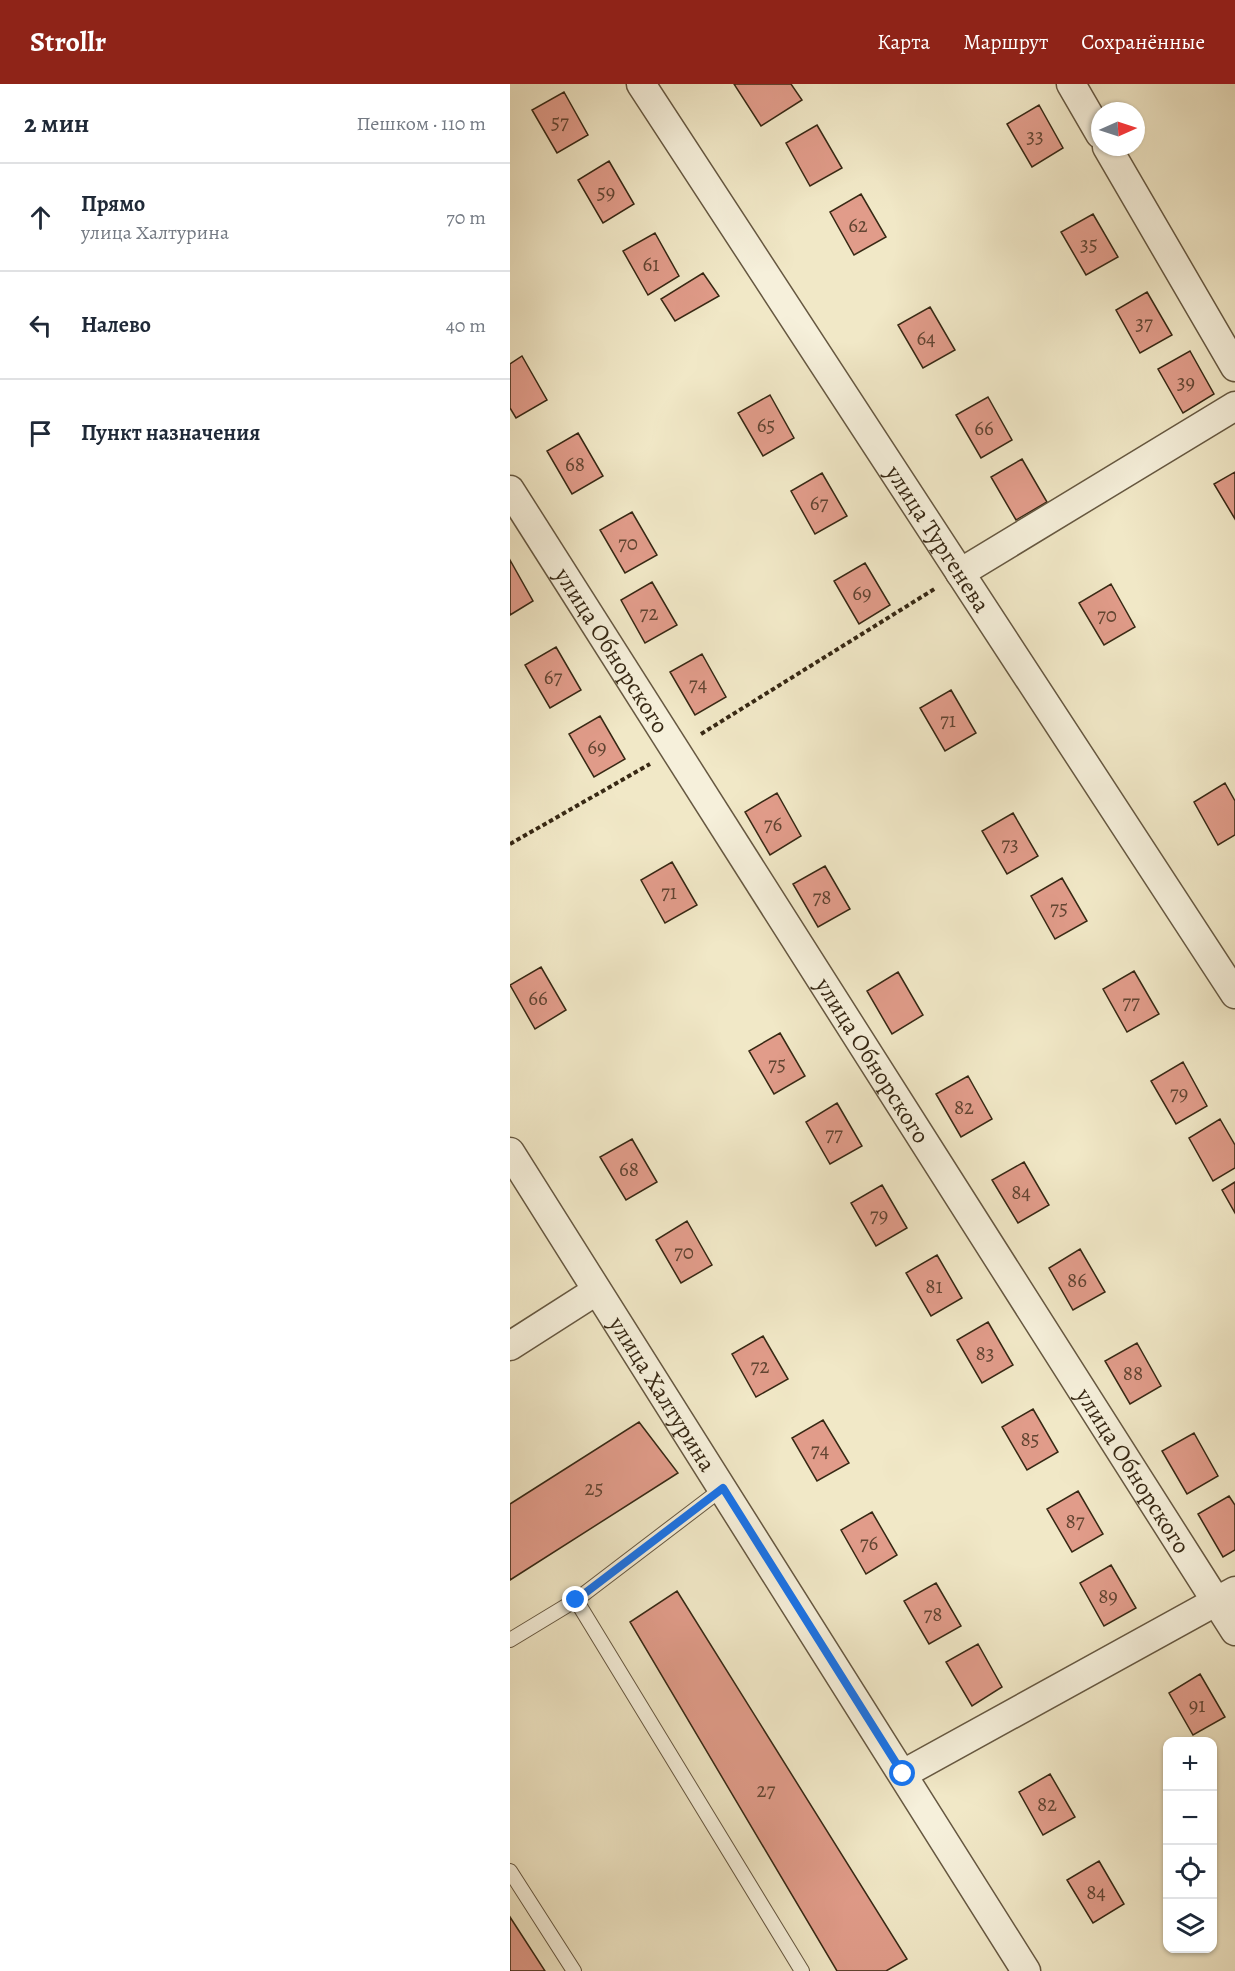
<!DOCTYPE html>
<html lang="ru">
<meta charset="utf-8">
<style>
:root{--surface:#fff;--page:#f6f6f7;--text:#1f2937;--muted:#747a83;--line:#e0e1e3;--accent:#8f2418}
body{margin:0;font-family:Alegreya,serif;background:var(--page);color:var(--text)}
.controls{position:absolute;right:18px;bottom:18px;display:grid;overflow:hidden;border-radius:12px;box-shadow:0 2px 4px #0004}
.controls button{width:54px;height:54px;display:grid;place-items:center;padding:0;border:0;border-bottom:2px solid var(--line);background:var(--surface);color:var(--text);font:30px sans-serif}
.compass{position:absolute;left:581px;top:18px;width:54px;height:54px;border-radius:50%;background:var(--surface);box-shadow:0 2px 4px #0004;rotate:87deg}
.stop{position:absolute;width:18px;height:18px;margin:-14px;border:4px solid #1a73e8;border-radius:50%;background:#fff}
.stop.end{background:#1a73e8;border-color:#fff;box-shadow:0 2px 6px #0008}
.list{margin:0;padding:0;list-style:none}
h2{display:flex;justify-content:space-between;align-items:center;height:78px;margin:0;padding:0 24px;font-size:26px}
h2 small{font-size:20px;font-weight:400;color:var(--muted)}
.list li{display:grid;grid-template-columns:39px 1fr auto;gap:18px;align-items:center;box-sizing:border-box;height:108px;padding:0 24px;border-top:2px solid var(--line)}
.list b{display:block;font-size:22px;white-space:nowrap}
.list p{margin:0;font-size:20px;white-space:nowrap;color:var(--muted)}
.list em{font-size:20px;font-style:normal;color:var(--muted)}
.icon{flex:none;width:33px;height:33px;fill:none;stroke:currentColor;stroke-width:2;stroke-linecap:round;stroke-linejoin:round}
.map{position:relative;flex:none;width:725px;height:1887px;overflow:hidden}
header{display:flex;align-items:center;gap:36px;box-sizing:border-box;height:84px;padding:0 30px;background:var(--accent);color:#fff}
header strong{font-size:28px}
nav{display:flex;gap:33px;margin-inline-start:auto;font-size:21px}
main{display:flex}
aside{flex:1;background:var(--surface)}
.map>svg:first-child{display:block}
</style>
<header>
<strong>Strollr</strong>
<nav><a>Карта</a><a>Маршрут</a><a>Сохранённые</a></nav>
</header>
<main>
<aside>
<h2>2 мин<small>Пешком · 110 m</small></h2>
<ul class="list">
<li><svg class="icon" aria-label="ahead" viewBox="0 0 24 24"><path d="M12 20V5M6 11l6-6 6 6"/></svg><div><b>Прямо</b><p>улица Халтурина</p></div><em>70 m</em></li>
<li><svg class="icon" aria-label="left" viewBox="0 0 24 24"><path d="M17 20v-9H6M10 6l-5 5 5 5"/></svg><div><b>Налево</b></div><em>40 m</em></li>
<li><svg class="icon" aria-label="arrive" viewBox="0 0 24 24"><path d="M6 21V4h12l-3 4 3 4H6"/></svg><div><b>Пункт назначения</b></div></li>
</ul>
</aside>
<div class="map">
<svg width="725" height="1887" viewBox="0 0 725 1887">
<rect width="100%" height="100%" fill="#f1e8c7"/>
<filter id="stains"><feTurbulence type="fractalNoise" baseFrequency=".00333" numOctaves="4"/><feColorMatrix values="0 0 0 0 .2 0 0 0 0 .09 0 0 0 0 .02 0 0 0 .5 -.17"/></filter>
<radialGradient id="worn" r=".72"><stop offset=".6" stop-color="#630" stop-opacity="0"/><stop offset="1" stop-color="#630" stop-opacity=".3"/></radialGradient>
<!-- building -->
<path fill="#e19c8a" stroke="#372814" stroke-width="1.5" d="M224,0H281L292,16L251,42Z
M54,8L78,51L47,69L22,26Z
M529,21L553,64L522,83L497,40Z
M307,41L332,84L300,102L276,59Z
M99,77L124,120L93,139L68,96Z
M351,110L376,153L344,171L320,128Z
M583,130L608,173L576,191L551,148Z
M145,149L169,192L138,211L113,167Z
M193,189L209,212L165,237L151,215Z
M637,208L662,251L630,269L606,226Z
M420,223L445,266L413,284L388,241Z
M680,267L704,310L673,329L648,285Z
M12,272L37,316L6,334L0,324V280Z
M260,311L284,354L253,372L228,329Z
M478,313L502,356L471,374L446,331Z
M68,349L93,392L62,410L37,367Z
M512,375L537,418L506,436L481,393Z
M725,388V435L704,400Z
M312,389L337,432L305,450L281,407Z
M122,428L147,471L115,489L90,446Z
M0,476L23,517L0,531Z
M355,479L380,521L349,540L324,497Z
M142,498L167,541L135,559L111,516Z
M601,500L625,543L594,561L569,519Z
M46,563L71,606L40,624L15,581Z
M192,570L216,613L185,631L160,588Z
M441,606L466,649L435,667L410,624Z
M90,632L115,675L84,693L59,650Z
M715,699L725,717V751L708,761L684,718Z
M267,709L291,752L260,771L235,728Z
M503,729L528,772L497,790L472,747Z
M162,778L187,821L155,839L131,796Z
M315,782L340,825L308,843L283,800Z
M552,794L577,837L545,855L521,812Z
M31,883L56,926L25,945L0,901Z
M624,887L649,930L617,948L593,905Z
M388,888L413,931L382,950L357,907Z
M270,949L295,992L264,1010L239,967Z
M673,978L697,1022L666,1040L641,997Z
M458,992L482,1035L451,1053L426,1010Z
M327,1019L352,1062L320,1080L296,1038Z
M710,1035L725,1061V1084L703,1097L679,1054Z
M122,1055L147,1098L116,1116L90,1073Z
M514,1078L539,1121L508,1139L482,1096Z
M725,1098V1129L712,1106Z
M372,1101L397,1144L366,1162L341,1119Z
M177,1137L202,1181L171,1199L146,1156Z
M570,1165L595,1208L563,1226L539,1184Z
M427,1171L452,1214L421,1232L396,1189Z
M478,1238L503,1281L472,1299L447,1256Z
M253,1252L278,1295L246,1313L222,1270Z
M627,1259L651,1302L620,1320L595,1277Z
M523,1325L548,1368L517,1386L492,1343Z
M313,1336L339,1379L307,1397L282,1354Z
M129,1338L168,1389L0,1496V1420Z
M684,1349L708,1392L677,1410L652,1367Z
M568,1407L593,1450L562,1468L537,1425Z
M719,1412L725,1421V1466L713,1473L688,1430Z
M362,1428L387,1471L356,1490L331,1446Z
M601,1481L626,1524L594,1542L570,1499Z
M426,1499L451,1542L419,1560L394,1517Z
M167,1507L397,1875L376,1887H327L120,1538Z
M468,1560L492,1603L462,1622L436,1578Z
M690,1590L715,1633L683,1651L659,1609Z
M540,1690L565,1733L533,1751L509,1708Z
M589,1777L614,1820L583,1839L557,1796Z
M0,1833L35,1887H0Z"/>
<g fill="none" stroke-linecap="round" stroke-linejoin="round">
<!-- lane casing -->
<g stroke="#665841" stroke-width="16">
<path id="lane" d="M66,1516L292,1887
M0,1556L66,1516L213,1404
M0,1787L64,1887"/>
</g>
<!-- street casing -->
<g stroke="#665841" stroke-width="31">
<g id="street">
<path id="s1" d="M131,0L725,910"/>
<path d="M561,0L590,50"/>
<path d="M597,63L725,283"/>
<path id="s2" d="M0,406L725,1547"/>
<path d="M450,489L725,322"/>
<path id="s3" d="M0,1068L516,1887"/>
<path d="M0,1262L86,1207"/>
<path d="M393,1690L725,1507"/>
</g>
</g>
<!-- path -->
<path stroke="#372814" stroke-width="4" stroke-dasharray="4.5 3" stroke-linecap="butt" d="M191,650L426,504
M0,760L140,680"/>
<!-- lane -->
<use href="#lane" stroke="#f6f0db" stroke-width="14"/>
<!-- street -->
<use href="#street" stroke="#f6f0db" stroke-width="28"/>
</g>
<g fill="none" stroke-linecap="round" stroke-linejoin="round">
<!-- route -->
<path stroke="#1a73e8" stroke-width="8" d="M66,1516L213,1404L393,1690"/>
</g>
<g text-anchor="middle" stroke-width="6" stroke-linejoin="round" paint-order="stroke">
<!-- number labels -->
<g font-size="21" fill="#624532">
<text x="50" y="45">57</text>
<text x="525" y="59">33</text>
<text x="96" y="115">59</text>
<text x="348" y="148">62</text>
<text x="579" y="167">35</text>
<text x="141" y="187">61</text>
<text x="634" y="246">37</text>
<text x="416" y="261">64</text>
<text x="676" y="305">39</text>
<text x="256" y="348">65</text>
<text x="474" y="351">66</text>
<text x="65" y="387">68</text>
<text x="309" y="426">67</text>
<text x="118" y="466">70</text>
<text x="352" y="516">69</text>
<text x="139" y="536">72</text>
<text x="597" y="538">70</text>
<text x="43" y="600">67</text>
<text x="188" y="607">74</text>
<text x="438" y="643">71</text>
<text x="87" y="670">69</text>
<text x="263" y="747">76</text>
<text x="500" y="767">73</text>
<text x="159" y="815">71</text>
<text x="312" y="820">78</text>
<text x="549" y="831">75</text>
<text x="28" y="921">66</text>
<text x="621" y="925">77</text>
<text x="267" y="987">75</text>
<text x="669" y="1016">79</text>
<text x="454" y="1030">82</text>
<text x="324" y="1057">77</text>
<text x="119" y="1092">68</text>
<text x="511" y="1115">84</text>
<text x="369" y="1138">79</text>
<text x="174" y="1175">70</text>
<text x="567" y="1203">86</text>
<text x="424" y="1209">81</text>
<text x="475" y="1276">83</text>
<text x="250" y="1289">72</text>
<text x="623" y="1296">88</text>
<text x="520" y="1362">85</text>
<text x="310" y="1373">74</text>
<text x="84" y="1411">25</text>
<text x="565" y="1444">87</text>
<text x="359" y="1466">76</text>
<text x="598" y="1519">89</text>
<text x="423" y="1537">78</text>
<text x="687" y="1628">91</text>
<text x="256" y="1713">27</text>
<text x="537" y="1727">82</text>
<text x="586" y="1815">84</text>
</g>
<!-- street labels -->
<g font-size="24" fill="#372814" stroke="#f6f0db">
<text dy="8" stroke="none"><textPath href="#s1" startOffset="543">улица Тургенева</textPath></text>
<text dy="8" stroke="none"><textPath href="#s2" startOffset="190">улица Обнорского</textPath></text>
<text dy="8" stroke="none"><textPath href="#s2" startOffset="676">улица Обнорского</textPath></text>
<text dy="8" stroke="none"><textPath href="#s3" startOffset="286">улица Халтурина</textPath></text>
<text dy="8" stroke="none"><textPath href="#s2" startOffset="1162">улица Обнорского</textPath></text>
</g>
</g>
<rect width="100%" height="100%" filter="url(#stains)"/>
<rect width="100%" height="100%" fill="url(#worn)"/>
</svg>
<div class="controls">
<button>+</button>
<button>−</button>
<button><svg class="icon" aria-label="locate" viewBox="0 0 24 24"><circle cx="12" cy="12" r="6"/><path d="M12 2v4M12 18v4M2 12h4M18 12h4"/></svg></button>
<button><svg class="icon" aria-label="layers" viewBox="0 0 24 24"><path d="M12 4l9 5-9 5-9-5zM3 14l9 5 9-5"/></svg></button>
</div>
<svg class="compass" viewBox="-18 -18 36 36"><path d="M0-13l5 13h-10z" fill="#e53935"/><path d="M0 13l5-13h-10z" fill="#747a83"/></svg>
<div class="stop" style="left:393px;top:1690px"></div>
<div class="stop end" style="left:66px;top:1516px"></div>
</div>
</main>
